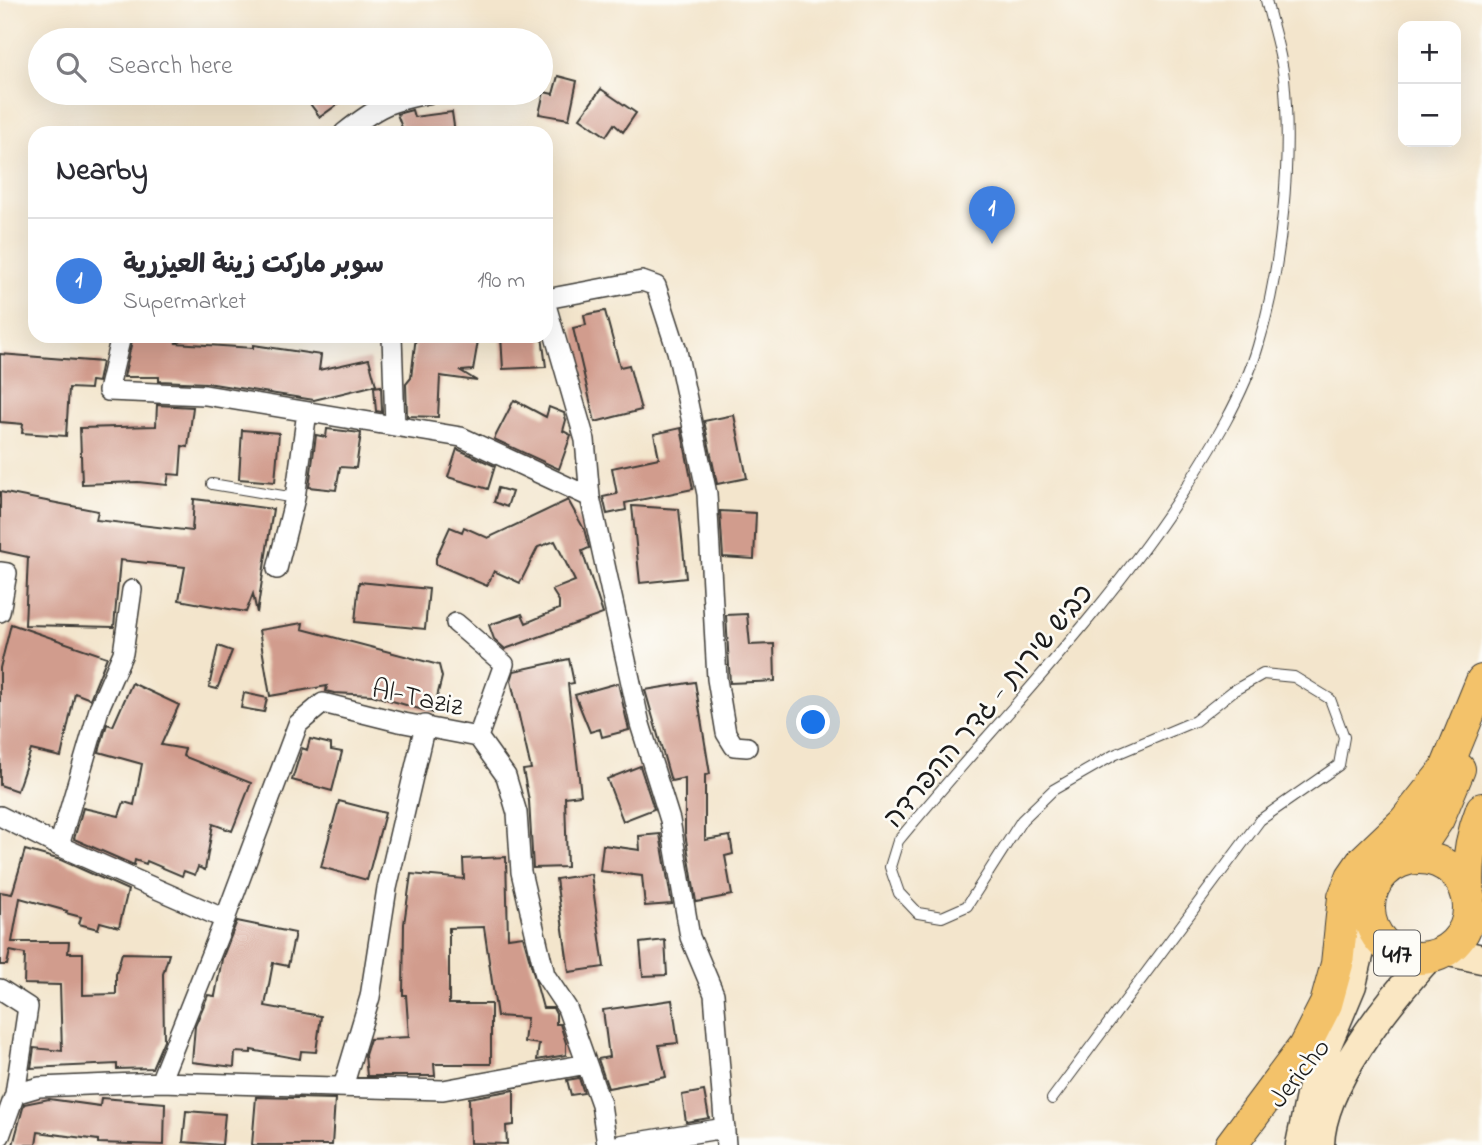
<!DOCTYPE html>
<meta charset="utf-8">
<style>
:root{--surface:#fff;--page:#f7f7f7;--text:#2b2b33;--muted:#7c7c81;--line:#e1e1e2;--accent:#111827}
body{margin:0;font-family:"Indie Flower","Playpen Sans Arabic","Playpen Sans Hebrew",sans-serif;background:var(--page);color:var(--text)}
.controls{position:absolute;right:21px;top:21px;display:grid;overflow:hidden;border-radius:14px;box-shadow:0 7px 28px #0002}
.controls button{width:63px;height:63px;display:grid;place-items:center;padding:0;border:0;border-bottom:2px solid var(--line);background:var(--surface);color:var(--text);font:35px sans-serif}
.you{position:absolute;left:814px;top:723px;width:24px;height:24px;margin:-18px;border:5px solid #fff;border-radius:50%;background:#1a73e8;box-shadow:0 0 0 10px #1a73e833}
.badge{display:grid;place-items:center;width:46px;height:46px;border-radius:50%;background:var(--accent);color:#fff;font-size:23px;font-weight:700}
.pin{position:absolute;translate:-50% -58px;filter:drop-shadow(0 2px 4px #0008)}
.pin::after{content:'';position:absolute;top:37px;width:24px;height:21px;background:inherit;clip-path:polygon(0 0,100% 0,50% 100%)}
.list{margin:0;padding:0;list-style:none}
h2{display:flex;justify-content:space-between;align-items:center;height:91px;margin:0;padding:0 28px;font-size:30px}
h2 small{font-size:23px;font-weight:400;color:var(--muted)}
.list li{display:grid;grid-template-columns:46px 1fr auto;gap:21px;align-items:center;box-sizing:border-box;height:126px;padding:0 28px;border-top:2px solid var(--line)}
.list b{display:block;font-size:26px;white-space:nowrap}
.list p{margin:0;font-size:23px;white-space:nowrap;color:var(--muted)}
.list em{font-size:23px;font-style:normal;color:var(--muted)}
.icon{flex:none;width:38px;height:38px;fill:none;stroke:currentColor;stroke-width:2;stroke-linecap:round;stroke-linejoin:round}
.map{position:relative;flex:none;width:1482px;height:1145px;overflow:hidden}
.search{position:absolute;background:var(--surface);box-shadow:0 7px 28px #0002;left:28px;top:28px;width:525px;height:77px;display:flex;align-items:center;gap:18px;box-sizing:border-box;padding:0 24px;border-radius:38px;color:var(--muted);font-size:26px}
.panel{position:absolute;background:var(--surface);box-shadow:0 7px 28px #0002;left:28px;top:126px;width:525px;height:217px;border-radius:21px}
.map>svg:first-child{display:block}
</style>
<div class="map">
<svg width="1482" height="1145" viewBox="0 0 1482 1145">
<rect width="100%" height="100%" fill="#fdfcf7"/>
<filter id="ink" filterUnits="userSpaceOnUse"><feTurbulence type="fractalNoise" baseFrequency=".0143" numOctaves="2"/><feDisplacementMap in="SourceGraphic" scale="14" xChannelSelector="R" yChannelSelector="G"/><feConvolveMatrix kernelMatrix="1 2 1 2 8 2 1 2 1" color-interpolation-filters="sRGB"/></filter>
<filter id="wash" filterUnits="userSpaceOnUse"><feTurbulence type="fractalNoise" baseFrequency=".00686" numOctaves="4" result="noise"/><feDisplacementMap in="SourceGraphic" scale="28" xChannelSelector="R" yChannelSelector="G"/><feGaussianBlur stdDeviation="1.57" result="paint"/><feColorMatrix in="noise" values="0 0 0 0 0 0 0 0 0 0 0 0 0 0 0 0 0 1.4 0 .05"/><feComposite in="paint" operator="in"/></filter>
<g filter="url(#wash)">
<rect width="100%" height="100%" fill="#f3e5cc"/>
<g id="blocks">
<!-- building -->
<path fill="#d19c8d" d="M558,76L577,81L569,119L539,114L544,92L553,94Z
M601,89L636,113L623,132L614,124L606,136L580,118Z
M302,93H353L320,117Z
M412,110L414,117L452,112L455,133H404L397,114Z
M605,311L620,367L629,365L641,410L595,422L573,328L586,325L584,315Z
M133,336H191L175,343L253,348V345L321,355L319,370L369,359L376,385L314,400L207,383L159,381V377H124Z
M416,336L478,341L473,370L461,371L477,381L440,376L438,417L407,416L406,384L411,378Z
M501,336H542L546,367L503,369Z
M0,354L102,362L98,382L91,381L90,389L69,388L66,436L22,433L23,424L0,422Z
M381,386L382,412L376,411L374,387Z
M514,400L546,417L549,407L564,413L566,420L563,431L571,435L559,469L494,439Z
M157,405L193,407L188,447L182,446L180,475L169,474L167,485L138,482L82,484L80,428L156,426Z
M734,415L747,478L717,484L704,421Z
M681,428L693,489L625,503L626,510L607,514L603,497L617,494L612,468L659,458L654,434Z
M327,429L361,433L356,468L340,467L336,490L309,487L316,435L326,437Z
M242,430L279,433L275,482L239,479Z
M457,449L495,466L488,489L448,477Z
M498,488L512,492L507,507L494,502Z
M0,492L98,511L96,520L192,531L194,499L273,509L257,613L253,594L246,612L179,600L185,567L120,560L114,627L25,625L28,557L0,551Z
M568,500L584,529L589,548L582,551L603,614L505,649L494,639L489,625L522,614L526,623L559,609V601L552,590L575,581L555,541L538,547L520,583L494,571L487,586L436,564V558L450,527L462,532L464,527L488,538Z
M632,506L679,509L686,578L640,583Z
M720,511L756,513L754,559L723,557Z
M359,582L429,589L425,629L355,622Z
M747,614L750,645L774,644L775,681L730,683L726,615Z
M303,623L302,629L439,665L442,677L433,713L372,695L334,693L326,691L327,686L270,696L259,630Z
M11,624L107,657L90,699L75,693L61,757L31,750L17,791L0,785V668Z
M218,646L232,651L217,689L209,687Z
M569,659L574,683L568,684L581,795L565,797L567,867L533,868L529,801L523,770L531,769L511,681L514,671Z
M695,682L710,774L705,775V840L730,836L733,854L725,856L732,895L696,902L685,833V778L671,781L645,690Z
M132,683L179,705L161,745L185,749L183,756L251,783L232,831L213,824L205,870L198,867L195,875L184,871L182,876L147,861L146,864L135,860L134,865L74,839L83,808L119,816L124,802L134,805L142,764L99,752L107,724L113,726Z
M618,683L629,730L602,737L600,729L590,732L575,695Z
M244,693L267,698L264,712L241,708Z
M310,739L331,744V750L342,752L332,791L292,780L302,748L307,750Z
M640,766L654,809L623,821L607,779Z
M339,801L385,813L367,880L321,867Z
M660,834L672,904L645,906L642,876L600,871L603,845L640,850L639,836Z
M25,850L61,860L128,890L119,927L100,922L98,929L79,924L81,917L66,913L67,911L20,898L12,942H69L68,953H83V995L116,994V974L122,953L169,954L163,974L164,1040L152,1068L117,1069V1064L31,1068L34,1048L62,1051L60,985L24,984L25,954L10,951L7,965H0V892L12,894Z
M506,857L508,938L523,936L543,1008H553L556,1014V1024H560L566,1043V1055L537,1060L539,1044L524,1042L527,1018L497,1016L484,927L449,928V1004H491V1064H434L435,1076H367L365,1055L370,1039L409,1037L406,995H403L404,924L411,874L464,879L463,859Z
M591,874L604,967L569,972L556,879Z
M237,921L295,933L288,966L273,963L265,1006L321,1016L316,1052L301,1051L300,1059L251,1050V1053L235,1052L234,1067L192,1062L195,1026L208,995L215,996L222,959Z
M665,940L667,975L643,976L640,943Z
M672,1000L678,1043L659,1045L666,1077L608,1088L598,1059L609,1057L603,1010Z
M579,1078L584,1093L571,1095L567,1080Z
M514,1090V1125L506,1126L507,1144L470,1143L469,1098Z
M704,1091L709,1118L686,1122L682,1095Z
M256,1097L335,1099L332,1145H252Z
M101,1098L165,1103L164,1145L98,1143V1140L38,1132L36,1145H13L24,1104L49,1099L100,1106Z
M186,1111L225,1114L222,1145L183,1142Z"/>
</g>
</g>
<g filter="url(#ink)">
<use href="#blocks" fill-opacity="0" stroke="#3c3a36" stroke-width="2"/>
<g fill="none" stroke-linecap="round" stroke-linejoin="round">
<!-- lane casing -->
<g stroke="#3c3a36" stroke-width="12">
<path id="lane" d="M212,484L295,498
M1052,1099L1260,820L1339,765L1344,737L1330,699L1294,677L1263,674L1233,691L1195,721L1114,755L1053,790L1022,820L967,906L942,917L918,913L899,893L890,867L898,841C994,724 1101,618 1183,492C1211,449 1244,395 1258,346C1282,266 1292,161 1284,78C1281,52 1272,25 1266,0"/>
</g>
<!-- street casing -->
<g stroke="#3c3a36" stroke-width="22">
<path id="street" d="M344,133C378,106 389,101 432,93
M546,299L642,281L656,286L677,351L707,494L717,679L726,733L734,746L747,747
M546,305L585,440L590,497
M121,336L108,391L205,395L461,437L590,497L640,724L670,820L690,937L714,994L726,1145
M392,336L395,426
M277,569L295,498L307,412
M0,572L7,573L0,612
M456,623L504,664L478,737
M0,816L59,846L225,919
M59,846L100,706L123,653L132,590
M0,989L28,1007L15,1094L0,1136
M160,1082L225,919L298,724L323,703L399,722L478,737L506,776L517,813L521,872L545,975L567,1008L601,1104L607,1145
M343,1087L370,997L387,888L425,725
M15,1094L39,1087L160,1082L443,1090L587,1064
M620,1145L725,1128"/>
</g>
<!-- secondary casing -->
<g stroke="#3c3a36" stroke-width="31">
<path id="secondary" d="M1470,909L1482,918
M1445,951L1482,959
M1300,1145L1314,1076L1352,985L1369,914
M1320,1145C1321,1085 1388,1002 1428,958"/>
</g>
<!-- primary casing -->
<g stroke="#3c3a36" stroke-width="34">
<path id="primary" d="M1369 908a50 50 0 1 1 100 0a50 50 0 1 1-100 0Z
M1412,858L1438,819L1459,769
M1469,896C1466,865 1471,837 1482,809
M1231,1145L1304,1047L1326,1004L1337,964L1344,897L1352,877L1363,861L1405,821L1446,769L1482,681"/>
</g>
<!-- lane -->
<use href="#lane" stroke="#fff" stroke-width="10"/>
<!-- street -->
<use href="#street" stroke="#fff" stroke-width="19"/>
<!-- secondary -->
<use href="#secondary" stroke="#fae7c3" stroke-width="28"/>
<!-- primary -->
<use href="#primary" stroke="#f3c26a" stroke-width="32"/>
</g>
</g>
<g text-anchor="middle" stroke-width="5" stroke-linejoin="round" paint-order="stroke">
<!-- shield labels -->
<rect fill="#fdfcf7" stroke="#605f5e" stroke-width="2" x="1374" y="930.5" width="46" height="45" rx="5"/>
<g font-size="26" font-weight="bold" fill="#1c1c1c">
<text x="1397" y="962">417</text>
</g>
<!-- street labels -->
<g font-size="28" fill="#1c1c1c" stroke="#fdfcf7">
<text transform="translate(418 696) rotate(12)" y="10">Al-Taziz</text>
<text transform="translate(987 705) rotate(-50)" y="10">כביש שירות - גדר ההפרדה</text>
<text transform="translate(1298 1072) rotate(-51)" y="10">Jericho</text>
</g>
</g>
</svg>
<div class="controls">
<button>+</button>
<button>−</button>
</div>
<div class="you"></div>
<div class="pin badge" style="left:992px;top:244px;background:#3f7fe0">1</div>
<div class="search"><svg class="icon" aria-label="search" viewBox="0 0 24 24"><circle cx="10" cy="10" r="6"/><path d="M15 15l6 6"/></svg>Search here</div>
<section class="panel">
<h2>Nearby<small></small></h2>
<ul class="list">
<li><span class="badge" style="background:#3f7fe0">1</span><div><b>سوبر ماركت زينة العيزرية</b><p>Supermarket</p></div><em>190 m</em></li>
</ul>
</section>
</div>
